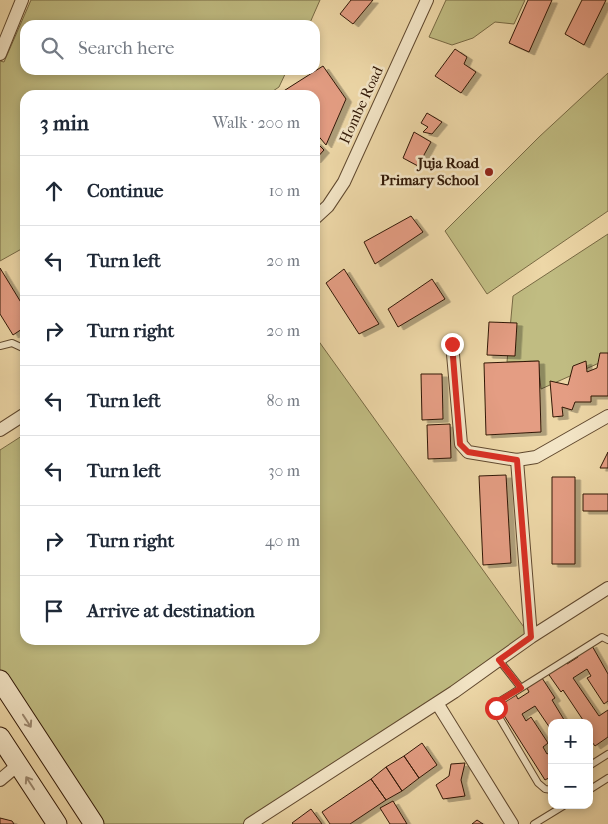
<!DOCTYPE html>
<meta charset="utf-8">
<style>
:root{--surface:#fff;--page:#f6f6f7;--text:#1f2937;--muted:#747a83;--line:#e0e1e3}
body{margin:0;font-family:"IM FELL French Canon",serif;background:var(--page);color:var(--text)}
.controls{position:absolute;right:15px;bottom:15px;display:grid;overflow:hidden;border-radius:10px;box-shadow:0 2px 8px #0003}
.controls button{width:45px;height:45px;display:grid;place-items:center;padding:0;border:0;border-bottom:1px solid var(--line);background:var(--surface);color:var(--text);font:25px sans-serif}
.stop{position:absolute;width:15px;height:15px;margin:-11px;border:4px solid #d93025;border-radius:50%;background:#fff}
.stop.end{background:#d93025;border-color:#fff;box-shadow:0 1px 5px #0008}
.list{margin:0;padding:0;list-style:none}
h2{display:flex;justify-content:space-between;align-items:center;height:65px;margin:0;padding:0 20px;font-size:21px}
h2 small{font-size:16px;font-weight:400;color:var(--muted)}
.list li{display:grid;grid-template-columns:32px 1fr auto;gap:15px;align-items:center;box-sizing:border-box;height:70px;padding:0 20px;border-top:1px solid var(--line)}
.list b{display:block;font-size:19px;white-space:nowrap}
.list em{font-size:16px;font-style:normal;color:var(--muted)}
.icon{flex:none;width:28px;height:28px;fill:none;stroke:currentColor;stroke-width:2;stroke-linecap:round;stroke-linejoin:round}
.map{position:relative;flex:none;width:608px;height:824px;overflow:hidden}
.search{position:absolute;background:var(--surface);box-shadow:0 2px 8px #0003;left:20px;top:20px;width:300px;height:55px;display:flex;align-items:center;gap:12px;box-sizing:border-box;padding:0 18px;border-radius:15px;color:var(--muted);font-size:19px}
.panel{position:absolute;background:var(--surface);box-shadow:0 2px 8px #0003;left:20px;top:90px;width:300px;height:555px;border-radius:15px}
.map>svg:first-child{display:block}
</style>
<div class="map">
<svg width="608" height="824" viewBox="0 0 608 824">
<defs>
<filter id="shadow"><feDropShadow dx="5.5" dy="3" stdDeviation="0" flood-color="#0004"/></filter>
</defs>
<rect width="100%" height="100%" fill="#edd7a7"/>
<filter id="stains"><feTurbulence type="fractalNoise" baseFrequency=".004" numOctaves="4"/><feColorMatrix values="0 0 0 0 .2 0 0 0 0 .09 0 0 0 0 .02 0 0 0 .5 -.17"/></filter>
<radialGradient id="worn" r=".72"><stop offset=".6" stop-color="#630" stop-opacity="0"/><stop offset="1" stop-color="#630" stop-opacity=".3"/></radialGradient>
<!-- green -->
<path fill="#c0bc82" stroke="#786a44" d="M31,0H320L309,25H25V70H287L279,87L267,95H25V247L0,261V61L4,62Z
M446,0H525L514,24L495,22L473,38L452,45L429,37Z
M608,73V211L487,294L445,231L539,137Z
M608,234V359L541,389L538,361L507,362L513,296Z
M315,336L531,637L249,824H94L0,680V450L25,434V640H315Z"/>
<!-- building -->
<path fill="#e49d83" stroke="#311806" filter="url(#shadow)" d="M351,0H373L353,24L340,14Z
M528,0H552L529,52L509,43Z
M582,0H606L584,45L565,34Z
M455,49L467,57L464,64L476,72L461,93L435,76Z
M323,66L346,99L326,145L315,132V95H285L282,92Z
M427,113L442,122L432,134L423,132L428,127L421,123Z
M414,132L431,142L418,166L403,158Z
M315,141L324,150L315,160Z
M411,216L423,232L375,264L364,242Z
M0,268L25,309V327L13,335L0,314Z
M344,269L379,324L359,334L326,283Z
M432,279L445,299L398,327L388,309Z
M489,322L517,323L515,356L487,355Z
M600,353H608V396H591V402H575L572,410L562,407L563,416L553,417L550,381L568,385L573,366L586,361L587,372L597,368Z
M539,361L541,432L486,435L484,363Z
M421,374H442L443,419L422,420Z
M450,424L451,458L428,459L427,425Z
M608,452V468H600Z
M506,475L511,563L483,565L479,476Z
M552,477H575V564H552Z
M583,494H608V511H583Z
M591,644L608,674V701L604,704L587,678L591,676L587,669L573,678L599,716L608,710V737L595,746L589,738V723H585L563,690L561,692L547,672L565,661L567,664L578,657L576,654Z
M542,678L555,698L552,700L566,723H552V731L535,706L522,714L526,721L531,717L548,743L543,747L547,754L552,751V776L545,780L498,706L516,695L518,699L529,692L527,688Z
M422,743L437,765L419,778L404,756Z
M404,756L419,778L402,791L386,767Z
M465,763L461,780L465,796L443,799L436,785L449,776L451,764Z
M386,767L402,791L386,800L371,779Z
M371,779L386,800L350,824H330L322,812Z
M393,801L407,824H390L380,808Z
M311,809L322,824H293L292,823Z
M0,818L12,821L14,824H0Z
M477,820L483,824H472Z"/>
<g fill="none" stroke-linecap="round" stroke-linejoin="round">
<!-- lane casing -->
<g stroke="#60482e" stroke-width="8">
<path id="lane" d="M0,346L12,343L25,349
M499,660L521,688L602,637L608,640
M521,688L497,703L496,712L538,783L545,789L552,790
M589,766L608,754
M589,790L608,778
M534,824L565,805"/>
</g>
<!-- street casing -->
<g stroke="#60482e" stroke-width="14">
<path id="street" d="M0,54L22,0
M315,218L328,206L344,182L427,0
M452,343L461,444L468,452L517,460L536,457L608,416
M0,430L25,414
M517,460L531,637
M437,703L512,824
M0,780L18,765
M250,824L454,692L531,637L608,588"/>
</g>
<!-- secondary casing -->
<g stroke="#311806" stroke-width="21">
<path id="secondary" d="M0,680L94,824
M0,737L57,824"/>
</g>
<!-- lane -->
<use href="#lane" stroke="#f3e5c6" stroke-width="6"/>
<!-- street -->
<use href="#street" stroke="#f3e5c6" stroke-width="12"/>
<!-- secondary -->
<use href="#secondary" stroke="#f3e5c6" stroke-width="19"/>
</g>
<!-- one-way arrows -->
<defs><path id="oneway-shaft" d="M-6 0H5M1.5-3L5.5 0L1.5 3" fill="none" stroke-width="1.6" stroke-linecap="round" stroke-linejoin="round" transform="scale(1.25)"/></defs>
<g stroke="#9c8970">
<use href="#oneway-shaft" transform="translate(27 721) rotate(57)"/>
<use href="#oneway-shaft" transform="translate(30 783) rotate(-123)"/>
</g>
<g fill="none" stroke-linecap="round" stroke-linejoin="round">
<!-- route -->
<path stroke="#d93025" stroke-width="6" d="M452,344L460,444L468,452L517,460L531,637L499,660L521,688L497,702L496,708"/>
</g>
<!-- markers -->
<circle fill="#8f2418" stroke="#f3e5c6" stroke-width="2" cx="489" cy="172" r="5"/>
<g text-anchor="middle" stroke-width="5" stroke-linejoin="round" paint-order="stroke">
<!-- street labels -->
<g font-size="15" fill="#311806" stroke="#f3e5c6">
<text transform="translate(361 105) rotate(-65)" y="5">Hombe Road</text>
</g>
<!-- poi labels -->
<g font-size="15" font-weight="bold" fill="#311806" stroke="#f3e5c6" text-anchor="end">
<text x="479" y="168">Juja Road<tspan x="479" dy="17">Primary School</tspan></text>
</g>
</g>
<rect width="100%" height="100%" filter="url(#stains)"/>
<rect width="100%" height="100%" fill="url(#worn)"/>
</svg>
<div class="controls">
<button>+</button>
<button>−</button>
</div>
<div class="stop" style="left:496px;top:708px"></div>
<div class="stop end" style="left:452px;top:344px"></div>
<div class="search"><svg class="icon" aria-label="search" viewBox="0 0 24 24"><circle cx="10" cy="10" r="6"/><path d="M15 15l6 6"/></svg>Search here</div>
<section class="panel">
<h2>3 min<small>Walk · 200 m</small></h2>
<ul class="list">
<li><svg class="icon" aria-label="ahead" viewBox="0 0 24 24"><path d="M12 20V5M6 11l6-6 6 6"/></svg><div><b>Continue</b></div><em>10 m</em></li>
<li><svg class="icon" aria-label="left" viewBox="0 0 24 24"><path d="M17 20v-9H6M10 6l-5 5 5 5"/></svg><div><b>Turn left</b></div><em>20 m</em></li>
<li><svg class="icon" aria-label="right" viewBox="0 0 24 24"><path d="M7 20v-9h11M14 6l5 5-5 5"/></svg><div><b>Turn right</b></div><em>20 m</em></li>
<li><svg class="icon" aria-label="left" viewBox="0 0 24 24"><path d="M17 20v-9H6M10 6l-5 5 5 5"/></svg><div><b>Turn left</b></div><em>80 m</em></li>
<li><svg class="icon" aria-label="left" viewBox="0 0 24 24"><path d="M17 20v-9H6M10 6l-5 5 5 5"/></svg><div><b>Turn left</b></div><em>30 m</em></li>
<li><svg class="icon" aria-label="right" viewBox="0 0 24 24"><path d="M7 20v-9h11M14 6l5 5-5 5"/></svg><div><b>Turn right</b></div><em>40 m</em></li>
<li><svg class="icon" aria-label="arrive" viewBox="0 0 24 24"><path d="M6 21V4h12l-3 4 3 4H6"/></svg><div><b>Arrive at destination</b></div></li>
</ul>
</section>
</div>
